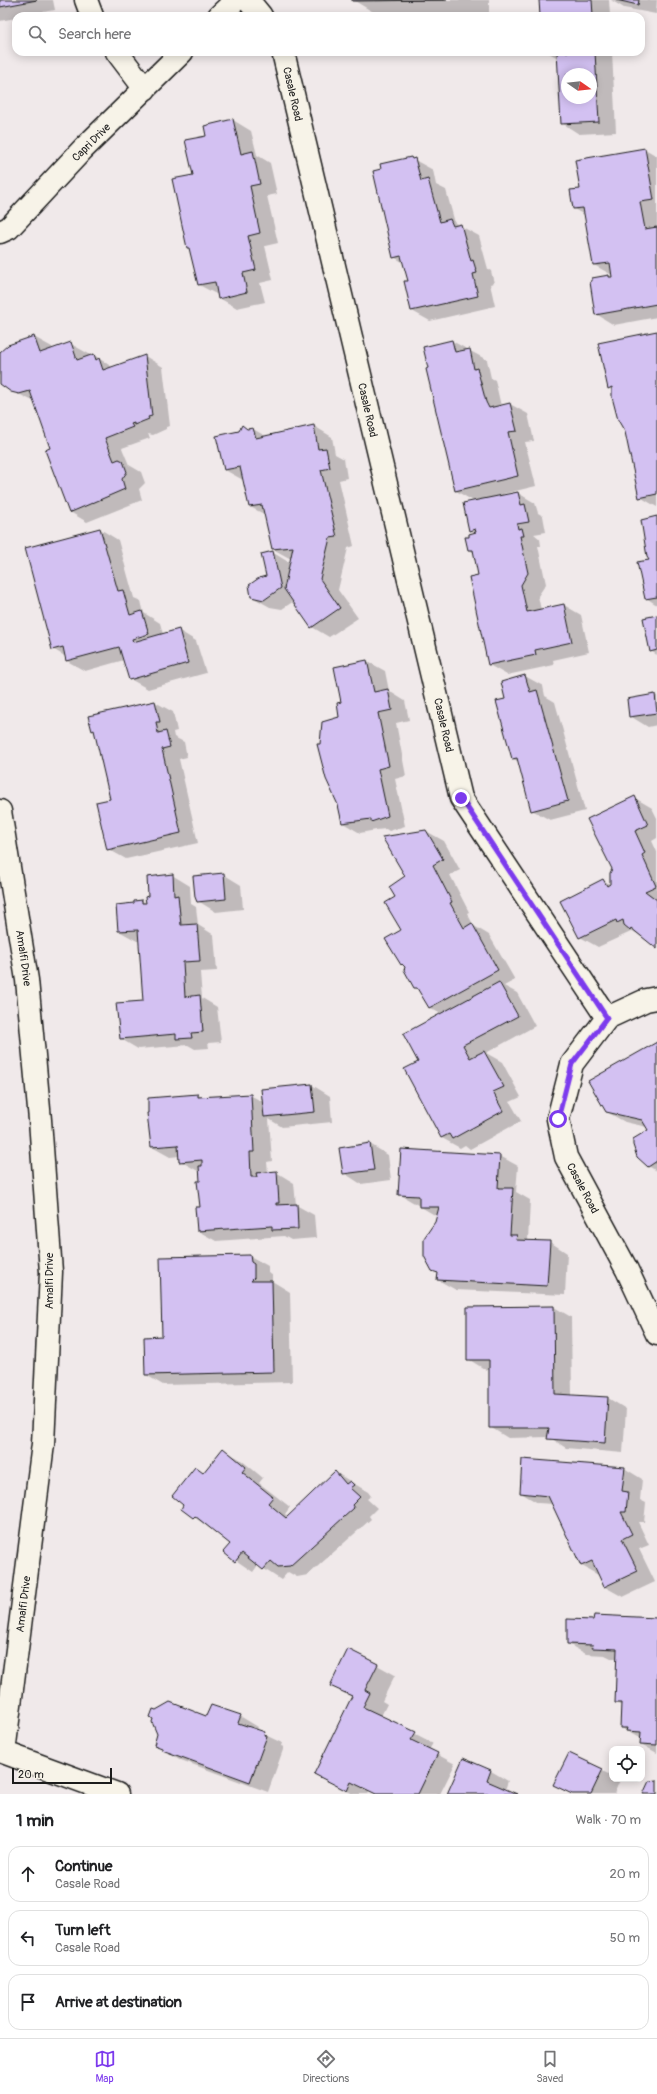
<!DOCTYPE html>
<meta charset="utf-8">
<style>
:root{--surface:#fff;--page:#f6f6f6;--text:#202124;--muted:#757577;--line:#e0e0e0;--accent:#7c3aed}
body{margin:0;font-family:Pangolin,sans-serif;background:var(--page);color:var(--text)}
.controls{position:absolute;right:12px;bottom:12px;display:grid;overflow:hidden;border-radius:8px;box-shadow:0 2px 10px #0003}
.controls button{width:36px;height:36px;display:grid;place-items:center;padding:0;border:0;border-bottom:1px solid var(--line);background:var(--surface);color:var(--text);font:20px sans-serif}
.compass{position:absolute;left:561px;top:68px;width:36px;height:36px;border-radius:50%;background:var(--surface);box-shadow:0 2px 10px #0003;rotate:104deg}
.scale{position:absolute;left:12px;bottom:10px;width:100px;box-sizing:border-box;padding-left:4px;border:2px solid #1c1c1c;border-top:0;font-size:11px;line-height:14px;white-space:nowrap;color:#1c1c1c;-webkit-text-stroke:3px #f7f3e8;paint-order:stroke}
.stop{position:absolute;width:12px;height:12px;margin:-9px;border:3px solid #7c3aed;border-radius:50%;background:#fff}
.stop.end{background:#7c3aed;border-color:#fff;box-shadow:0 1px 4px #0008}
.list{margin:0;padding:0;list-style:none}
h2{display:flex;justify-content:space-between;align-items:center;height:52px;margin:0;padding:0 16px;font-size:17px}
h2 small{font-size:13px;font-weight:400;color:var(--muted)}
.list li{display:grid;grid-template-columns:26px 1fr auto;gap:12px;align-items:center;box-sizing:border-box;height:56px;margin:0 8px 8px;padding:0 8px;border:1px solid var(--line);border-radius:12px}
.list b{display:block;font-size:15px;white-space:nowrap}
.list p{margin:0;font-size:13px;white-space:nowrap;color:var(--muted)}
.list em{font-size:13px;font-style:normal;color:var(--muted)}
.icon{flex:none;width:22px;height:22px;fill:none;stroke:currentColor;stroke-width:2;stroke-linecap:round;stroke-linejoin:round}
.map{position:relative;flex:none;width:657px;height:1794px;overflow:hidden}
.search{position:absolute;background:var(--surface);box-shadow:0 2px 10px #0003;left:12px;right:12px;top:12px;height:44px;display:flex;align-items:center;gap:10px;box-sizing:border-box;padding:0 14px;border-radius:12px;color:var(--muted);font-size:15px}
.sheet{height:244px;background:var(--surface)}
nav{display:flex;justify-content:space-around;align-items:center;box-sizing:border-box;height:56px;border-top:1px solid var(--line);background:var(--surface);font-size:11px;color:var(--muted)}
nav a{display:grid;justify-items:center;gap:2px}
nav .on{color:var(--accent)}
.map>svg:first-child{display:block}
</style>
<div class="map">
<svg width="657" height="1794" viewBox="0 0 657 1794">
<rect width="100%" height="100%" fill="#f0e9ea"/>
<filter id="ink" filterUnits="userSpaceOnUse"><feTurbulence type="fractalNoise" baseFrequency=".025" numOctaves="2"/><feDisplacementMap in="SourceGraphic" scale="8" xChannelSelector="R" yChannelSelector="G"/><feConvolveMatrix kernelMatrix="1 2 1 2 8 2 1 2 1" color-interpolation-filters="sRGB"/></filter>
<g filter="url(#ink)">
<!-- shadow -->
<path fill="#0003" fill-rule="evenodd" d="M0,0H53L55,10L16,16V18L0,21Z
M353,0H489V16H380Z
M540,0H609L610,16H541Z
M611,0H657L656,14L624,8Z
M547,52H612L616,132L579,134L562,123L558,58ZM567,74H591V98H567Z
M233,120L251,131L257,155L270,163L277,194L267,196L278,243L265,246L273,280L260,283L265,302L237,308L219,298L218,295L199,285L191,249L188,248L194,176L207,136L205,126Z
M645,149L657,156V317L614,325L596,314L593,279L609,276L612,278V275L594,265L586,216L574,209L581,189Z
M411,158L433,170L436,185L446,190L455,223L479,236L488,269L491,271L494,283L490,284L495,306L430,321L412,311L409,281L404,263L394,257Z
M657,332V507L640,497L626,431L613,391L609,388Z
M34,337L52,347L53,350L71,344L89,354L90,356L94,355L112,367L145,356L163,367L170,426L166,427V429L153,435L148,434L150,438L122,448L129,465L141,472L145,483L139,489L142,500L87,522L70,512L52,448L35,402L4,387L0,381V354Z
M452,341L487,360L491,378L495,380L501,406L510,404L528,414L534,441L525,442L536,486L503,494V496L518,493L535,503L538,513L543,516L546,532L534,534L540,539L541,546H538L546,584L538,596L541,610L564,605L581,615L589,652L553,660L554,665L507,675L489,665L480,575L475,553L469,550L476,533L470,530L475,502L456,491Z
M314,426L332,437L335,454L344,459L347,478L339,480L354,546L348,548L338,590L358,618L329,637L312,627L294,601L282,609L270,607L252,597L267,577L272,552L290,563L291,559L273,549L266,515L250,507L243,480L225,470L248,430L253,429L267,437Z
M657,517V605L646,598Z
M100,529L118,540L134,598L141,601L144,613L160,623L163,634L178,630L196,641L206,673L148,689L130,679L124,660L85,671L67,661L66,657L53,649Z
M657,616V655L651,651Z
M367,661L385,671L389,691L405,701L409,720L396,723L406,776L395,779L405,826L389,831L386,829L376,830L360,833L343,823L339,805L321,745L340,718L342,703Z
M525,676L543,686L545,696L555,702L585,811L550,820L532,810L519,762L513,759L507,700Z
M654,695L657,696V725L648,727L630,716Z
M155,702L173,712L177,731L173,732L174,737L184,742L187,757L179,759L198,843L126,859L108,849L111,800L96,732L93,731Z
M635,798L652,808L657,818V838L652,841L657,852V948L633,931L598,947L580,937L603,880L611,885Z
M426,831L444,841L460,870L450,875L469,912L467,913L474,926L489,935L515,980L504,986L517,993L535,1026L486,1053L502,1062L521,1097L510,1102L521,1121L470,1149L465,1145L460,1148L442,1138L405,1070L420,1062L441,1014L430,1008L419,990L415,987L406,967L402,964L403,930L396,897Z
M223,874L241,885L243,909L216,912L198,901Z
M172,875L190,886L191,904L196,907L198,925L214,935L217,971L200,972L202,998L217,1007L221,1042L208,1043L209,1048L195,1049L188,1045L138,1049L121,1039L144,1002L140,941H137L119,931L135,904L142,901L147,904Z
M657,1043V1171L648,1166L650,1131L647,1127L625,1122L607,1112Z
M312,1085L330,1096L332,1122L282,1127L269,1119L272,1161L267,1162L268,1173L276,1172L294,1183L296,1205L314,1215L316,1238L291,1240L284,1236L216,1241L198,1231L201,1208V1171H198L180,1161V1156L170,1157L152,1147V1135L149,1133V1099L198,1095L203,1098L250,1095L263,1102Z
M370,1144L388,1155L391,1180L361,1184L344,1173Z
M402,1150L500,1156L518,1166L516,1192L530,1200L528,1241L550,1242L567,1253L565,1295L456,1290L438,1280L439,1274L432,1270L438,1217L399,1194Z
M250,1256L268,1266V1273L272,1275V1281L290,1292L292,1382L163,1385L146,1375L163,1337Z
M554,1307L571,1317L572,1396L608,1398L626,1409L623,1453L566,1448L549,1437L508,1438L490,1427V1370H486L468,1359Z
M223,1449L241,1460L263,1478L259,1483L290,1507L285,1514L289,1517L335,1472L368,1492L371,1496L367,1499L377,1508L369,1516L371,1519L308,1575L297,1577L288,1572L281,1580L258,1565L253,1572L224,1552L231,1544L182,1508L204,1473Z
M624,1468L642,1479L640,1500L646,1503L644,1522H638L649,1545L639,1549L655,1582L623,1597L605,1587L600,1576L582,1566L553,1504L538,1503L521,1493Z
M657,1619V1753L641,1744V1739L621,1728L622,1706L616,1703L618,1658H611L605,1655L586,1654L568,1644L594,1621Z
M377,1665L395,1675L382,1701L387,1704L381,1716L433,1743L429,1750L455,1764L440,1794H375L369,1791L368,1794H353L315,1774L352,1697L331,1686Z
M156,1711L207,1717L240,1716L258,1727L257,1731L282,1743L281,1746L284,1747L268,1792L181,1760L155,1744L159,1734Z
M570,1754L612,1776V1779L620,1780L614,1794H571L555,1784Z
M491,1771L508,1781L505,1790L515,1794H448Z"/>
<!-- building -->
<path fill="#d3c1f2" stroke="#1c1c1c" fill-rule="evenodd" d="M0,0H37L0,7Z
M352,0H447L352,1Z
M539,0H592L593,16H540Z
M616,0H639L638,5Z
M557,52H595L599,122L561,124ZM567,74H591V98H567Z
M233,119L241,154L253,151L260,184L250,186L260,233L248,236L256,270L243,273L247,292L218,299L215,282L198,285L189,248H187L172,179L193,175L185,140L206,136L204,126Z
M645,148L654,200L640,202L645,229L657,227V304L595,315L590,282L592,281V278L609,275V277H612L610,263L593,265L583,208L573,209L570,190L580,189L575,160Z
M411,157L412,159L415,158L421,181L428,179L440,222L450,219L453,226L461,224L471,261L473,260L477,273L473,274L478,296L411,311L404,281H408L401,256L393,258L373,171L381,169L380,164Z
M657,331V494L639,498L625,432L618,420L612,397V387L608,389L598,343Z
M34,336L40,353L71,342L77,360L94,354L96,360L99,358L103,370L145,355L152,416L148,417L149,419L134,425V423L131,424L133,427L105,438L114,461L119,459L123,461L127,472L122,479L125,489L69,513L45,450L50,448L30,391L19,394L11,392L0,384V352L8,345Z
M452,340L455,352L470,349L474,369L477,368L486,402L489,408L510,403L517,431L508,432L518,476L455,491L426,369L428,368L423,347Z
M242,425L247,429L253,428L256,438L314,425L318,449L326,448L330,468L321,470L337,537L330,538L320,579L340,608L311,628L284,589L293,547L272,549L262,505L249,507L240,467L224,470L216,436L239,431Z
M518,492L521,505L525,504L529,522L517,524L518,529L522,528L524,536H520L528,573L521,585L527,612L564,604L572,642L535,650L536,655L488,665L469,577L478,575L473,550H468L465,537H469V534L476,532L475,529L469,531L463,503Z
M657,516V597L645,599L637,562L649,560L647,557L641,520Z
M100,528L118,591L123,590L130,615L142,611L149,634L132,639L133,642L179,629L188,663L129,680L119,647L66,661L63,647L52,650L25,548Z
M273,551L281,588L264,600L251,597L249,585L259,578L266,576L261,554Z
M657,615V650L650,652L643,618Z
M367,660L374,692L388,689L392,710L378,713L389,766L378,769L388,816L371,822V819L342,823L338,805L326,779L317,744H320L322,722L339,717L337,703L341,702L334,667Z
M525,675L530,692L537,690L568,801L531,811L517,758L512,759L496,701L505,699L501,682Z
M655,694L657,713L629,717L627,699Z
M155,701L160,722H156L158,733L166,731L170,747L162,749L181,833L107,850L96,802L110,799L94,730L92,731L88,716Z
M635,796L648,825L635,831L645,853L642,855L656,886L645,891L657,900V949L631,928L630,930L624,925L623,920L617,923L616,920L579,938L560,901L603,879L607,886L610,884V873L612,869L587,819Z
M426,830L443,859L433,865L452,902L450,903L464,928L472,923L498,970L429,1008L417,988H414L404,970L405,967L402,964L401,965L385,939L401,930L385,903L395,897L389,887L405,876L382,837Z
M224,873L226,899L197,902L195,897L193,876Z
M173,874L174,896L178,895L181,925L197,924L200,961L183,962L185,997L200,995L203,1032L191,1033L192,1038L176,1039V1034L120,1039L116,1003L143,1001L138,930L118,931L116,905L134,903V901L142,900V903H146L145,897L148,896L147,877Z
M499,982L518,1016L463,1045L470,1058L484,1051L504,1087L493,1092L503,1111L452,1139L449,1134L441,1138L404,1069L418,1062L403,1034Z
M657,1042V1161L648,1167L637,1157L633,1145V1139L648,1130L642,1120L606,1112L588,1081Z
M312,1084L315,1112L264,1117L261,1089Z
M198,1094V1097L251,1094L254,1152H250L251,1177H257L256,1173L277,1171L279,1203H276V1205L297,1204L298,1229L272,1230V1226L197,1231L195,1207H200L197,1181H200L199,1166H202V1160L179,1162L178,1145L151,1147L147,1113H148V1098Z
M370,1143L374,1170L343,1174L339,1148Z
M401,1149L500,1155L498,1188H513L510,1235H517L516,1240L550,1241L547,1286L437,1280L438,1273L432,1271L424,1256V1238L435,1222L439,1207H419V1196L398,1195Z
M250,1255L251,1262L254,1264V1278L251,1281H272L274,1372L145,1375L144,1337L162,1336L160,1257Z
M554,1306L555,1394L608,1397L605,1443L547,1439L549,1428H489V1360H467V1307Z
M223,1448L246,1467L242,1472L273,1497L268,1503L286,1518L335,1471L346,1484L350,1481L354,1485L350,1488L360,1497L352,1505L354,1508L290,1566L278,1567L271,1561L263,1570L242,1553L235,1562L223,1552L230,1544L195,1516L193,1518L181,1509L183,1505L172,1496L195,1467L203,1473Z
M522,1459L625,1467L622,1491L628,1492L626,1512H621L632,1534L622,1539L638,1571L604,1587L592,1561L581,1566L548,1496L520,1493Z
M594,1615L657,1618V1745L640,1744L641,1732L626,1731L627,1728H620L621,1703H615L617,1649L592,1648L593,1645L567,1644V1619L593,1620Z
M348,1649L378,1664L365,1690L370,1693L363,1707L416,1732L411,1740L438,1753L418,1794H376L351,1782L347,1791L314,1774L352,1696L330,1686Z
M170,1702L206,1716L211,1705L241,1715L238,1723L265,1732L264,1735L267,1736L250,1782L162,1750V1748L154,1745L157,1734L152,1722L153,1719L150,1717L153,1709L156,1710Z
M569,1753L603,1769L591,1794H572L553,1785Z
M463,1758L491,1770L487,1781L517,1794H447Z
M657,1780V1794H643L649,1781Z"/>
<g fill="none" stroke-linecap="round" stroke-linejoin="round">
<!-- minor casing -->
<g stroke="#1c1c1c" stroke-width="25">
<path id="minor" d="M86,0L92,16
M248,0L261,16
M219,16L236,0
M117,52L145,89
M283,52L461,798L607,1018L572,1064L558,1119L566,1157L627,1270L657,1334
M0,232L9,228L83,149L182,52
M0,811L27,980L40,1120L51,1272L43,1444L4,1752
M607,1018L646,1000L657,998
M0,1751L117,1794"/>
</g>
<!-- minor -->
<use href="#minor" stroke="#f7f3e8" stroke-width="22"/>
</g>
</g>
<g fill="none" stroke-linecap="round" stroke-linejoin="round" filter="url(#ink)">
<!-- route -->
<path stroke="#7c3aed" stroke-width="5" d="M461,798L607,1018L572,1064L558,1119"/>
</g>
<g text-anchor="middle" stroke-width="4" stroke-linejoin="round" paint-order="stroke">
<!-- street labels -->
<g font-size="11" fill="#1c1c1c" stroke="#f7f3e8">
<text transform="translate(293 94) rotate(77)" y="4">Casale Road</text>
<text transform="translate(91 142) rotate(-45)" y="4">Capri Drive</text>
<text transform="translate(368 410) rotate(77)" y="4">Casale Road</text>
<text transform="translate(444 725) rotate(77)" y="4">Casale Road</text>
<text transform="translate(24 958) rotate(82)" y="4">Amalfi Drive</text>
<text transform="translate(583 1188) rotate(62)" y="4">Casale Road</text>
<text transform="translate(49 1281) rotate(-90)" y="4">Amalfi Drive</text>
<text transform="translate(23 1604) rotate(-83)" y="4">Amalfi Drive</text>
</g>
</g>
</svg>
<div class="controls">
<button><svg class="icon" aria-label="locate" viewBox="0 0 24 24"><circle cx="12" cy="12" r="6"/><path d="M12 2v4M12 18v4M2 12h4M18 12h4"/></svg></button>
</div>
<svg class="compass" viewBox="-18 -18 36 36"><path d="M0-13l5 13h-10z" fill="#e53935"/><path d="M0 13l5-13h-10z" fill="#757577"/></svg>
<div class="scale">20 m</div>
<div class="stop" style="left:558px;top:1119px"></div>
<div class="stop end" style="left:461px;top:798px"></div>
<div class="search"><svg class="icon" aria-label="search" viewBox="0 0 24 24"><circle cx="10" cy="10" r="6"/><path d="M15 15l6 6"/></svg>Search here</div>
</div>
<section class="sheet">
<h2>1 min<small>Walk · 70 m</small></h2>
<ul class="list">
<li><svg class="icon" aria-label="ahead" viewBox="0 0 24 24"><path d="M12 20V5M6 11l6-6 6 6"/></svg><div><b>Continue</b><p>Casale Road</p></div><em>20 m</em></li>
<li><svg class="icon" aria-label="left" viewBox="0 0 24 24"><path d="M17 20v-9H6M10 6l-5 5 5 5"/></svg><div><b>Turn left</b><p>Casale Road</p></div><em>50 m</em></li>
<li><svg class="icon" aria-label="arrive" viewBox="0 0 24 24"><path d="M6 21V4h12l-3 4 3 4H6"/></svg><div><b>Arrive at destination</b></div></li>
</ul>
</section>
<nav>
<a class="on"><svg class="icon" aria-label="map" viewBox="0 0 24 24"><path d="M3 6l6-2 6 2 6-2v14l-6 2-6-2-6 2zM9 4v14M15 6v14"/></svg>Map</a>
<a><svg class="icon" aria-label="directions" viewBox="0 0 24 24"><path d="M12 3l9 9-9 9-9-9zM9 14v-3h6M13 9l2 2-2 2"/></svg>Directions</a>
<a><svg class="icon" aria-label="saved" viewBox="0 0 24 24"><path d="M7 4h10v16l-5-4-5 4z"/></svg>Saved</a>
</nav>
